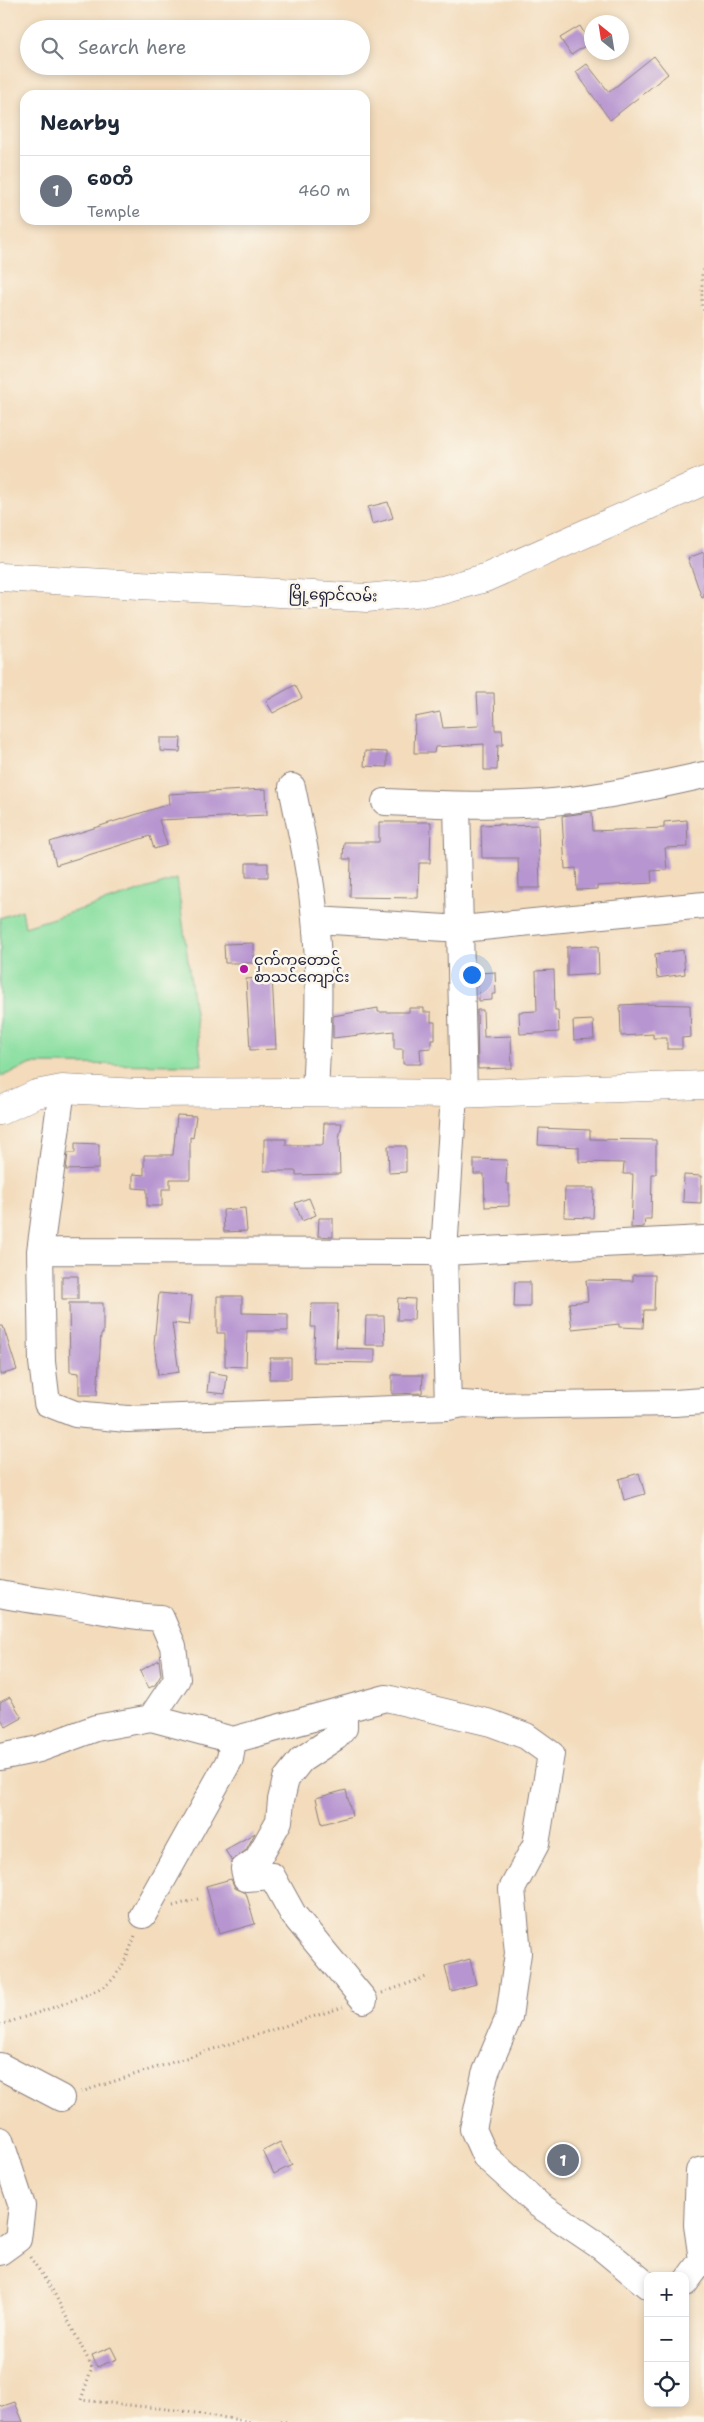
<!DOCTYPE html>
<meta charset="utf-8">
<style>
:root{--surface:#fff;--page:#f2f2f3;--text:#1f2937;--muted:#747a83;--line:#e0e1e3;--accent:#b5179e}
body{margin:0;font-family:"Shantell Sans","Noto Sans Myanmar",sans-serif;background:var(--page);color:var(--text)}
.controls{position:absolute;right:15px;bottom:15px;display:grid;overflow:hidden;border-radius:10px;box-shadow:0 2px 8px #0003}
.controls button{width:45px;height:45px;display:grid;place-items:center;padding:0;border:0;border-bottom:1px solid var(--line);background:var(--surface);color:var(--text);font:25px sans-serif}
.compass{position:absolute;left:584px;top:15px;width:45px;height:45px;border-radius:50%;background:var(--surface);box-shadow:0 2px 8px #0003;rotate:330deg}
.you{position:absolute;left:471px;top:974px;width:18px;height:18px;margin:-12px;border:4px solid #fff;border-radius:50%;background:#1a73e8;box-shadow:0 0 0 8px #1a73e833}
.badge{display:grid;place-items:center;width:32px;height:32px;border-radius:50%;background:var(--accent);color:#fff;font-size:16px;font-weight:700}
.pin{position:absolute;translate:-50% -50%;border:2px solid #fff;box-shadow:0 1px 5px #0006}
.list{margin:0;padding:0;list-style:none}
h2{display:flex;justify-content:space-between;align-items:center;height:65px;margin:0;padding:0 20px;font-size:21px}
h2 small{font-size:16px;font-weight:400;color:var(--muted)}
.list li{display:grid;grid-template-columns:32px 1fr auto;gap:15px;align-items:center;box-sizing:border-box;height:70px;padding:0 20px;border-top:1px solid var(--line)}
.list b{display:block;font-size:19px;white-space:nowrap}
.list p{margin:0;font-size:16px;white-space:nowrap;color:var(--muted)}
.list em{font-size:16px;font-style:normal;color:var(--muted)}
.icon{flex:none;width:28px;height:28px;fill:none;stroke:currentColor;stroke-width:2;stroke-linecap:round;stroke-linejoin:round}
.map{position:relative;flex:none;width:704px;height:2422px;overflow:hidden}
.search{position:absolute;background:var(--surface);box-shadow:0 2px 8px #0003;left:20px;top:20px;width:350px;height:55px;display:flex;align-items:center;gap:12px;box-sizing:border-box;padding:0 18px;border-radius:28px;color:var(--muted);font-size:19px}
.panel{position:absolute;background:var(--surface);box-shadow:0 2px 8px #0003;left:20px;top:90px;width:350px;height:135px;border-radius:15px}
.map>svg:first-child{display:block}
</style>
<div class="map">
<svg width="704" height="2422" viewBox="0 0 704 2422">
<rect width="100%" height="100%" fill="#fbf7ec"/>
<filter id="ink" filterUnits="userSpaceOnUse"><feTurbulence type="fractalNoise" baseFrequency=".02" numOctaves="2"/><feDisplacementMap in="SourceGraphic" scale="10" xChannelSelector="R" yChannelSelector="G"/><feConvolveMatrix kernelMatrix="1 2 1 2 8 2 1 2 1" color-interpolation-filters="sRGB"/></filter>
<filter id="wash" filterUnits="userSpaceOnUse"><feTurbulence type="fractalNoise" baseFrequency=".0096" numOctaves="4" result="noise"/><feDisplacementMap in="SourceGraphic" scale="20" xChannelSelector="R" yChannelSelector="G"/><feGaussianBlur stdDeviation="1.12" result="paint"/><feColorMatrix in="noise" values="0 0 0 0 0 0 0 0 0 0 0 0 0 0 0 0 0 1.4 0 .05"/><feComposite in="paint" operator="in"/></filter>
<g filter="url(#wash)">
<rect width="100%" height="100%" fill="#f3dbbb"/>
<!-- green -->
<path fill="#8bdfa1" stroke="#56806e" d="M177,879L202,1065L32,1064L0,1077V918L22,910L25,927Z"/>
<g id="blocks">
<!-- building -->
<path fill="#b795d0" d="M580,26L590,43L571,55L560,38Z
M654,56L668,74L610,120L576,72L587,64L609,92Z
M388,502L393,518L372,524L368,507Z
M704,552V597L702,598L688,558Z
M295,685L302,698L273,713L266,701Z
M477,693H494L495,730H502L503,745H498L497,770H484V744L435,747L434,753H414L415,717L440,712L443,728L479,726Z
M160,738H181L180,752L160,751Z
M365,751L387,752V767L364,766Z
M266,789L267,815L159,820L167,845L154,849L150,836L56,865L50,842L169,804L168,794Z
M592,812L593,831L664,828V822L687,820L688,847L665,848L667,870L651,871L652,883L597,886V889L577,890L576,868L565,869L562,816Z
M379,822H431L430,863H419L418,898L350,897L351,859H343L344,842H379Z
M505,824V826L538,825L540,888H519L518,858H482L481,825Z
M246,863H268V877H246Z
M254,943V963H225L224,944Z
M598,946L599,974L567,976V947Z
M683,950L685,974L657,978L655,954Z
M554,970L555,1010H558L559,1032L520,1034L519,1012L537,1011L536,971Z
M495,972L496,994H492V1000L479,1001L478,973Z
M272,977L276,1049L250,1050L246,979Z
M642,1004L690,1005L691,1037L682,1038V1049H667V1038H653V1034L621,1036L620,1005Z
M378,1008V1012H409V1008H424V1012H431V1022H435V1040H431V1048L420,1049L421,1064H403V1049H394V1031L333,1038V1016Z
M477,1010H483L484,1037L511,1036L512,1068L478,1069Z
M593,1020L594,1039L574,1040L573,1021Z
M177,1115L196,1116L193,1138L190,1137V1179H170V1189H162V1206H147V1189L133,1188V1174L144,1175V1155H173Z
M324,1123H342L339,1139L340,1174L296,1175V1171H264V1139H286V1145H323Z
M539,1128L590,1130V1139L656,1140V1174H652L651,1219H645L644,1227L631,1228L633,1174H623L624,1163L579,1162V1147L538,1145Z
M75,1143L99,1144V1169L66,1170L68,1153H75Z
M388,1146H406V1172L389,1173Z
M474,1159L507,1160L506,1184H509V1206L485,1207L484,1174H474Z
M684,1175L701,1176V1203L683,1202Z
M565,1188H594L593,1218L564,1217Z
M309,1198L316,1215L302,1221L295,1203Z
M245,1208L247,1231L224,1232L223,1210Z
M319,1218H333V1237L318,1236Z
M633,1275H655L654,1310H644L643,1328L619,1327V1324L572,1329L569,1303L588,1301L586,1280L633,1281Z
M62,1276H78V1299H62Z
M515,1282H530V1307H514Z
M159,1293L192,1296L189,1325L172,1323L179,1372L158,1375L154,1343Z
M217,1296H242V1313L288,1314V1331H247L246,1367L225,1366V1333H217Z
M398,1298L415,1299L414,1320H397Z
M69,1303H103V1334H101L97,1395H79V1373L70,1372Z
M312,1304H338L336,1348L375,1349V1363L313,1362L315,1327H311Z
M366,1316H384L385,1345H365Z
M0,1326H3L17,1370L0,1375Z
M270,1358H291V1379H269Z
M209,1372L227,1375L225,1394L207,1392Z
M392,1375H423L422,1393L392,1394Z
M639,1473L645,1494L624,1500L619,1479Z
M159,1660L161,1675L155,1685L149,1688L140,1671Z
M10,1697L22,1718L6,1727L0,1717V1702Z
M346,1790L352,1816L322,1824L316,1798Z
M255,1833L246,1850L232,1861L225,1850Z
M231,1879L235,1888L246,1893L255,1924L219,1934L206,1886Z
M470,1959L476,1984L451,1991L445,1966Z
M280,2142L292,2165L274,2174L263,2151Z
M111,2347L117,2359L97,2367L92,2355Z
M15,2402L23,2422H0V2407Z"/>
</g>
</g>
<g filter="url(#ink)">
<use href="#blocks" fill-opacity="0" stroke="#8a7e7b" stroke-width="1"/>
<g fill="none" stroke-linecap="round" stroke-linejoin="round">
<!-- minor casing -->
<g stroke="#8a7e7b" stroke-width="28">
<path id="minor" d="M292,787C301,831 311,875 315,919C321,977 318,1034 315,1092
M385,802C441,804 498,807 553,802C604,797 655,786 704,775
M457,805L464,1094
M316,920L462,929L704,905
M62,1089L40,1251L42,1362L47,1403L75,1414L127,1419L448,1407L463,1404L491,1406L675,1403L704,1401
M40,1251L444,1252L704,1239
M448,1407L444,1252L454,1094
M0,1594C22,1599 43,1601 65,1604C97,1609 128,1617 161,1618L173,1646L177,1679L151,1718
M341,1711L344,1719V1728L336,1737L301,1760L286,1779L281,1800L279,1821L257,1860L244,1869L246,1878L272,1876L293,1914L364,2000
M0,1757L39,1749L96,1728L151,1718L233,1740L386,1698L491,1723L526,1736L551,1754L536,1844L512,1889L518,1953L509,2017L485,2074L473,2129L485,2156L539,2205L601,2247L648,2286
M143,1915L230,1759L233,1740
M0,2066L61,2098
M0,2140L22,2206L18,2239L0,2252
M685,2283L702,2260L697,2225L699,2171L704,2170"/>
</g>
<!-- major casing -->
<g stroke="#8a7e7b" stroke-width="29">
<path id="major" d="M0,577L367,598L443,590L485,578L704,481
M0,1111L36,1094L62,1089L139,1093L291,1092L454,1094L704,1085"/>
</g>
<!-- path -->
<path stroke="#8a7e7b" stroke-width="3" stroke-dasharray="1 4" stroke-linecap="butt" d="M704,270L702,274V306L704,311
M173,1906L198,1899
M382,1993L429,1976
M0,2025C21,2018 100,1994 111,1981C123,1969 130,1949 136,1933
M81,2092L343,2007
M30,2257L53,2291L92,2367L81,2400L176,2410L252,2422
M280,2422H286"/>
<!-- minor -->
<use href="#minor" stroke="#fff" stroke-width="26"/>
<!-- major -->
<use href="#major" stroke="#fff" stroke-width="28"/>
</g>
</g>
<!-- markers -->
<circle fill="#b5179e" stroke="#fbf7ec" stroke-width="2" cx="244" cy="969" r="5"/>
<g text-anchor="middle" stroke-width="5" stroke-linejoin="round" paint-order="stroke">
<!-- street labels -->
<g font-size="15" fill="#22223b" stroke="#fbf7ec">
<text transform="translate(333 595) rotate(2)" y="5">မြို့ရှောင်လမ်း</text>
</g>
<!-- poi labels -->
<g font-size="15" fill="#22223b" stroke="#fbf7ec" text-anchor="start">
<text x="254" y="965">ငှက်ကတောင်<tspan x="254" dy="17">စာသင်ကျောင်း</tspan></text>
</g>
</g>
</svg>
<div class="controls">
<button>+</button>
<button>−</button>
<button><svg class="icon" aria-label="locate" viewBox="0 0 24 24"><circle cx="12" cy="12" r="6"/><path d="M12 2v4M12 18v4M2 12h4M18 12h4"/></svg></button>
</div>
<svg class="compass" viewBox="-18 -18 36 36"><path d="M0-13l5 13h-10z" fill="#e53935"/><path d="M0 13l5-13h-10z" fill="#747a83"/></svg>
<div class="you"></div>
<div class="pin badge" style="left:563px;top:2160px;background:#6b7280">1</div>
<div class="search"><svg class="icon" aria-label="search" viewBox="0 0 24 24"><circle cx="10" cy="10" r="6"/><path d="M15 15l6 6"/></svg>Search here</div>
<section class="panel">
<h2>Nearby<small></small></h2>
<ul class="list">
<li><span class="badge" style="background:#6b7280">1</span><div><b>စေတီ</b><p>Temple</p></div><em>460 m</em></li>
</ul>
</section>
</div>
